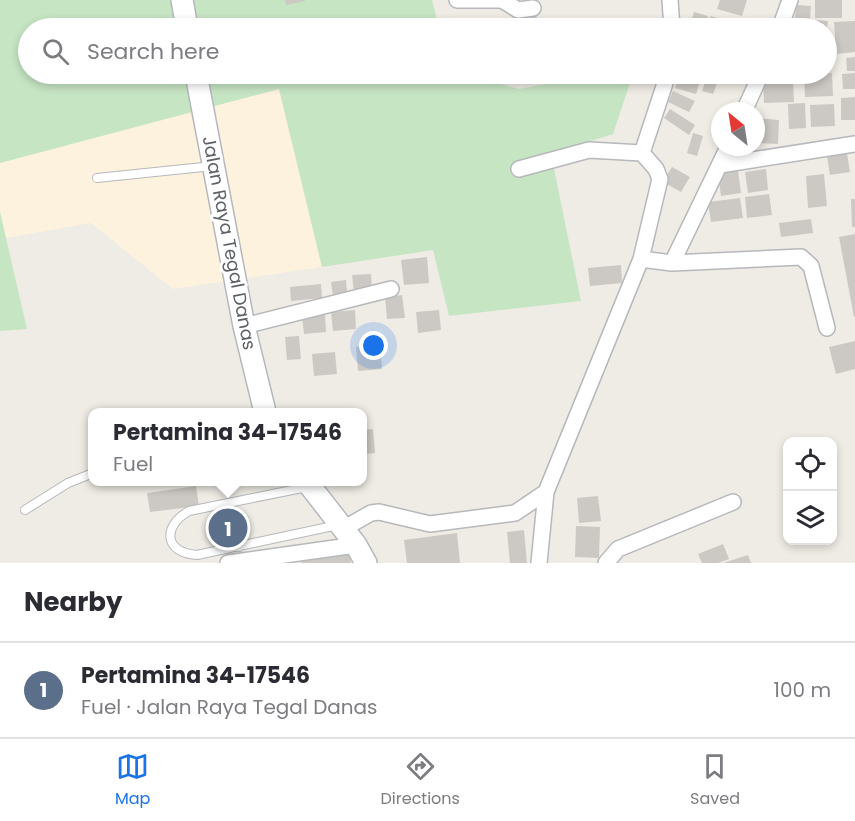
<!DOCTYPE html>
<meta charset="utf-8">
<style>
:root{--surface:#fff;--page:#f2f2f3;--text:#2b2b33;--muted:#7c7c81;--line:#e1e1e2;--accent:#1a73e8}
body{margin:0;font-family:Poppins,sans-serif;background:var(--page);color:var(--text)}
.controls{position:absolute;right:18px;bottom:18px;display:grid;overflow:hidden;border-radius:12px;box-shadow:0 3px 9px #0003}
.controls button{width:54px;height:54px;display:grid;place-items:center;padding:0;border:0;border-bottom:2px solid var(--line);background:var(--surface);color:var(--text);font:30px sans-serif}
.compass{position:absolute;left:711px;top:102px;width:54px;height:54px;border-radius:50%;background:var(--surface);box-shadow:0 3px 9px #0003;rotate:330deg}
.you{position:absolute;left:374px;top:346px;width:21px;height:21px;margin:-15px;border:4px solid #fff;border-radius:50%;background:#1a73e8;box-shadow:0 0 0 9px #1a73e833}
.badge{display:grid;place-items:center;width:39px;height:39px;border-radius:50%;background:var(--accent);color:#fff;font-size:20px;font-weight:700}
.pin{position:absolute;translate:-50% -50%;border:3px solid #fff;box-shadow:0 2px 6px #0006}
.popup{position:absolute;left:88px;top:408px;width:279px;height:78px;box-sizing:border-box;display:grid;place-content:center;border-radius:12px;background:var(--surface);filter:drop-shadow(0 2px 4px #0005);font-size:20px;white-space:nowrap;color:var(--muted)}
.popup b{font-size:22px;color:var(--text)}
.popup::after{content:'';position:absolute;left:50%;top:100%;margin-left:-12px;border:12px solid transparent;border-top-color:var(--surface)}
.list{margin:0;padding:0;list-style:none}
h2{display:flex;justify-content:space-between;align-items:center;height:78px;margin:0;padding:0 24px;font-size:26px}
h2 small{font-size:20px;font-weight:400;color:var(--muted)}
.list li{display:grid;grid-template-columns:39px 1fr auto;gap:18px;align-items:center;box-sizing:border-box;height:96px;padding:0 24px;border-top:2px solid var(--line)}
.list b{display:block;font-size:22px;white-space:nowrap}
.list p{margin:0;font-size:20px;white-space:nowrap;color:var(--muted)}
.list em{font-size:20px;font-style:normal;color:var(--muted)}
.icon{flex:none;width:33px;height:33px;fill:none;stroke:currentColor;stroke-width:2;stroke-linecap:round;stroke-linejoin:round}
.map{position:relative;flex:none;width:855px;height:563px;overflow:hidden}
.search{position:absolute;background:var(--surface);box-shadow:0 3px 9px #0003;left:18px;right:18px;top:18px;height:66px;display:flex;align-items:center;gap:15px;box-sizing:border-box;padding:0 21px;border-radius:33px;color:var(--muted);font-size:22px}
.sheet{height:174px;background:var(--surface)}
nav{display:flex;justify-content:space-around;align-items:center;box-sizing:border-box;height:84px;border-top:2px solid var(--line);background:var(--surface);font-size:16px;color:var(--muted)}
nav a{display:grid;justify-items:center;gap:3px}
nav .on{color:var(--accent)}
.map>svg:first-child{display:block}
</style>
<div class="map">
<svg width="855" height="563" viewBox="0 0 855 563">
<rect width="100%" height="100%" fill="#efece5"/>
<!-- commercial -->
<path fill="#fcf2dd" d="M279,89L322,267L173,289L91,223L6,238L0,212V163Z"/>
<!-- green -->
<path fill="#c6e5c3" d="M0,0H432L439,28H28V74H466L519,89L600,74H633L613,134L551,154L581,301L449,316L433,250L322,267L279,89L0,163Z
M0,212L27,329L0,331Z"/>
<!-- building -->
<path fill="#ccc9c4" d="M285,0H305V1L286,5Z
M720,0H747L742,16L717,9Z
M815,0H842V18H815Z
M796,5L811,6L810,19L795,18Z
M694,12L708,16L704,28H689Z
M536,14L539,28H513L512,18Z
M711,16L737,25L736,28H706Z
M816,20L828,21L827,28H814Z
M855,21V52L836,54L834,22Z
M786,24L809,26V28H786Z
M855,57V71H847L846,58Z
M832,73L833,96L805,97L804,74Z
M855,73V89H843L842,74Z
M679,74H702L696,94L675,88Z
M708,74L719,78L713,94L702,91Z
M793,81L794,102L764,103L763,82Z
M673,91L695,101L689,112L668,102Z
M855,97V120H841V98Z
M805,103L806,128L789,129L788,104Z
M834,104L835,126L811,127L810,105Z
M670,109L695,125L689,135L664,118Z
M756,118L779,120L778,144L756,143Z
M693,133L703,136L697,156L687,153Z
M846,147L850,172L830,175L826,150Z
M672,167L690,177L681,192L663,182Z
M766,169L768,190L748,193L745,172Z
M738,171L741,193L721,196L718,174Z
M824,174L827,206L808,208L806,176Z
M769,194L772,215L747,218L745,197Z
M740,198L743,218L711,222L708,202Z
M851,199H855V227H852Z
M811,219L813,233L781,237L779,223Z
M855,234V317H854L839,237Z
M427,257L429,283L404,285L401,260Z
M621,265L622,283L590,286L588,268Z
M371,274L372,291L354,293L352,275Z
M346,280L347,294L333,296L331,282Z
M321,284L322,298L291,301L290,287Z
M402,295L405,318L387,319L385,297Z
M355,310L356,329L333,331L331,312Z
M439,310L441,330L418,333L416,312Z
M325,314L326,332L304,334L302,316Z
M299,336L301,359L287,360L285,337Z
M855,341V369L836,374L829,347Z
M380,344L382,369L358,371L356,347Z
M335,352L337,374L314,376L312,354Z
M373,429L375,453L363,454V430Z
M196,486L199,506L150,512L147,493Z
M598,496L601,521L579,523L577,498Z
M576,526L600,527L599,558L575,557Z
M524,530L527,563H510L507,532Z
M457,533L460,563H407L404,540Z
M723,544L729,559L718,563H702L698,554Z
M348,551L351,563H301V562Z
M748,555L751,563H723Z"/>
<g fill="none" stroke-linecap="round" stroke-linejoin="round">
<!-- lane casing -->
<g stroke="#b6b8bb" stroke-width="10">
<path id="lane" d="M97,178L213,166
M307,487L189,511C162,526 164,553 197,555L338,525
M229,503L239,547
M25,510L68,483L93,473"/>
</g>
<!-- street casing -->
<g stroke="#b6b8bb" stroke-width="18">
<path id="street" d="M457,0H502L518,10L533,8
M670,0L672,28
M780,28L790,0
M744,111L761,74
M642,153L668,74
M720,165L855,144
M519,169L589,150L642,153L656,169L660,179L641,259
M672,263L801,257L811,266L827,328
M244,326L391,289
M343,529L371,513L379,512L430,524L515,513L546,492
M228,563L356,545
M539,563L546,492L641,259L672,263L728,147
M606,563L618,549L733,502"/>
</g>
<!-- secondary casing -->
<g stroke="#b4b8bc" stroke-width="24">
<path id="secondary" d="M182,0L187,28
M196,74L244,326L265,412
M307,482L356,545L366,563"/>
</g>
<!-- lane -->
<use href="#lane" stroke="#fff" stroke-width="8"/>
<!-- street -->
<use href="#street" stroke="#fff" stroke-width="15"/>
<!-- secondary -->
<use href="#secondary" stroke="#fff" stroke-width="21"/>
</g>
<g text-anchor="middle" stroke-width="6" stroke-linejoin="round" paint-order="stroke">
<!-- street labels -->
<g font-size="18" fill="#5d6165" stroke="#fff">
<text transform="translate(229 243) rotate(79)" y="6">Jalan Raya Tegal Danas</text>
</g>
</g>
</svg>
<div class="controls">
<button><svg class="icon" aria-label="locate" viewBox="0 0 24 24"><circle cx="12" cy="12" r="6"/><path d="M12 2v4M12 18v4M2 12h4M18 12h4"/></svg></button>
<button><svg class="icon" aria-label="layers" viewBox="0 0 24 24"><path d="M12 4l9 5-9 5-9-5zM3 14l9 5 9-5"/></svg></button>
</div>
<svg class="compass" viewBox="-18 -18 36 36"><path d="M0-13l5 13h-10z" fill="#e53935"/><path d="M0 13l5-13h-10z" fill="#7c7c81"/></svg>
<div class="you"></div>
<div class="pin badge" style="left:228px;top:528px;background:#5c6f8a">1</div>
<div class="popup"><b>Pertamina 34-17546</b>Fuel</div>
<div class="search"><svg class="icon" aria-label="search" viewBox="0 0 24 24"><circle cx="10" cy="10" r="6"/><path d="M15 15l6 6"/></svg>Search here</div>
</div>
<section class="sheet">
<h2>Nearby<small></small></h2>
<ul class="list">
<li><span class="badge" style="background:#5c6f8a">1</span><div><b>Pertamina 34-17546</b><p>Fuel · Jalan Raya Tegal Danas</p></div><em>100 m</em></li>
</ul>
</section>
<nav>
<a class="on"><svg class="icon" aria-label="map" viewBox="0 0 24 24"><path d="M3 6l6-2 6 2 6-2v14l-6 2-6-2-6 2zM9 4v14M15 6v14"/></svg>Map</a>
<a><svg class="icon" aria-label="directions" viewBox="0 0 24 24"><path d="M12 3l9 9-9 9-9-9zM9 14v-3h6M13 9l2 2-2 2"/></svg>Directions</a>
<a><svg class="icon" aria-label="saved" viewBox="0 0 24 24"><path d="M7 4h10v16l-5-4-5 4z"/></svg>Saved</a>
</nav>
